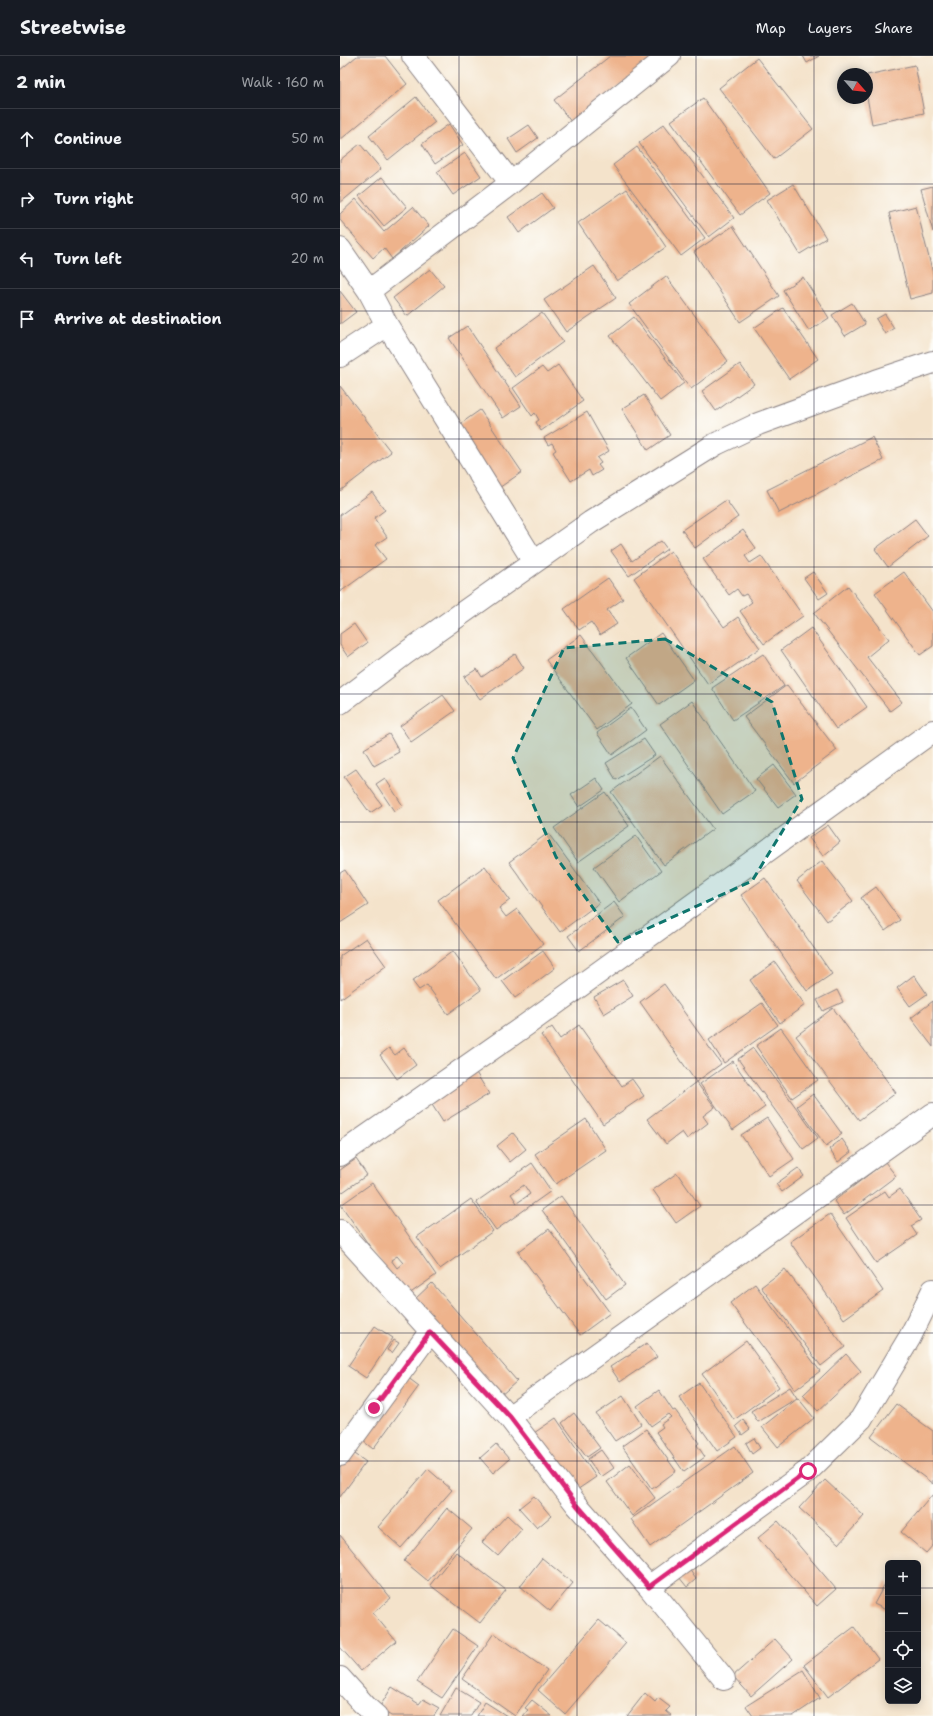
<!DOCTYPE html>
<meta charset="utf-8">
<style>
:root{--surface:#171b24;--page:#242831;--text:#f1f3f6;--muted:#9ea1a6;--line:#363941}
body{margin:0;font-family:"Shantell Sans",sans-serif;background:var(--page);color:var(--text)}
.controls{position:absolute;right:12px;bottom:12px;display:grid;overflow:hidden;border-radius:6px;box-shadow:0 2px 10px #0003}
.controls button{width:36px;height:36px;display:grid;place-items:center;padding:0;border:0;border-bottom:1px solid var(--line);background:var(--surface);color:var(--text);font:20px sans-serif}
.compass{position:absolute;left:497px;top:12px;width:36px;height:36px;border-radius:50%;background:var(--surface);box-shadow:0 2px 10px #0003;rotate:118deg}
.stop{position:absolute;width:12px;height:12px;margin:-9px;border:3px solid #db2777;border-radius:50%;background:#fff}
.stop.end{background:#db2777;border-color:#fff;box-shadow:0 1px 4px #0008}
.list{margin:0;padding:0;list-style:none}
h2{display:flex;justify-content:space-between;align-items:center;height:52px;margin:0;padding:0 16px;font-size:17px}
h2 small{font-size:13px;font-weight:400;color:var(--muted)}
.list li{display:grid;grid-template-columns:26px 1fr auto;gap:12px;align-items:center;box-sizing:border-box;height:60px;padding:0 16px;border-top:1px solid var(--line)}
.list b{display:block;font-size:15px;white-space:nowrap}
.list em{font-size:13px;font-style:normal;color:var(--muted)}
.icon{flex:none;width:22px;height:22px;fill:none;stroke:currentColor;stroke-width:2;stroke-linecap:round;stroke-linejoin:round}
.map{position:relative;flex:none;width:593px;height:1660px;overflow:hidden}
header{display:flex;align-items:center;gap:24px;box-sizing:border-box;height:56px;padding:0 20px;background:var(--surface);border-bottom:1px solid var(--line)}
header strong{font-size:19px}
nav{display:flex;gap:22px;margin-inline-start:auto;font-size:14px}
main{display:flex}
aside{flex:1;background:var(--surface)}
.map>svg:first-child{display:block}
</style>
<header>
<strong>Streetwise</strong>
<nav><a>Map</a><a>Layers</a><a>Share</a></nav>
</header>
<main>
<aside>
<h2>2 min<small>Walk · 160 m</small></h2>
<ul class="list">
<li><svg class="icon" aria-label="ahead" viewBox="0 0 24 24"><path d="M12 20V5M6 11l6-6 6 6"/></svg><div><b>Continue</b></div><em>50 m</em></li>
<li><svg class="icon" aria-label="right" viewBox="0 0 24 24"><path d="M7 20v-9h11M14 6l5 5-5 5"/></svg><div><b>Turn right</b></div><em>90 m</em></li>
<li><svg class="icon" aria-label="left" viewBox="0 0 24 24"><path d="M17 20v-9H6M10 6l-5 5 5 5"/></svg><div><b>Turn left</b></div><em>20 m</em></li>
<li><svg class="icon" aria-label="arrive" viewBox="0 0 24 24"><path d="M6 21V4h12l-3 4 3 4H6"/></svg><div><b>Arrive at destination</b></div></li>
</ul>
</aside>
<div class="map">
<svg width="593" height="1660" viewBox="0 0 593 1660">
<rect width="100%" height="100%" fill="#fdfcf7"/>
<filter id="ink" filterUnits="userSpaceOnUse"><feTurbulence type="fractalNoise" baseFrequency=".025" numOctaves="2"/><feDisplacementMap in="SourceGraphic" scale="8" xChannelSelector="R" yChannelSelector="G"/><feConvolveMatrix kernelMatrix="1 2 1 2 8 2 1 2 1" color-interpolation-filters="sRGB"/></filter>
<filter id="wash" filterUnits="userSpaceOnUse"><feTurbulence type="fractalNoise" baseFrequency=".012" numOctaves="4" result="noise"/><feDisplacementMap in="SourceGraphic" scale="16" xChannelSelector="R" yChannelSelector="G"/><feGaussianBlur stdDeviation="0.9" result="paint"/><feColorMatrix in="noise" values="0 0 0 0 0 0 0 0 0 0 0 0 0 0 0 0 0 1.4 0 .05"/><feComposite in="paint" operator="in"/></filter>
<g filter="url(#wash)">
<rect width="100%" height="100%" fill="#f4e3cb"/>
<g id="blocks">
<!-- building -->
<path fill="#eeb38c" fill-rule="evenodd" d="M17,0H45L67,28L0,84V14Z
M270,0H318L232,67L214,44Z
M463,0H479L467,7Z
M417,2L473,73L434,103L379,32Z
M575,9L584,57L532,68L527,41V19Z
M76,41L95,66L48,104L29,80Z
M363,42L430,137L400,159L331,65Z
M109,68L123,89L95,108L82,88Z
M324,68L394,162L369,181L299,87Z
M189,69L198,82L177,97L168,83Z
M20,88L41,113L0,147V104Z
M297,91L365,182L341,200L273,109Z
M125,97L141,120L113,139L97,116Z
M42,121L67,151L44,170L19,140Z
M453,128L486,182L460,198L427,144Z
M593,130V176L581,133Z
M287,133L326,191L277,225L238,167Z
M202,137L213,152L179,177L168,161Z
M16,143L44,176L73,151L89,170L52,203L44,192L33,202L0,164V158Z
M576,150L593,218V237L570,243L549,157Z
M393,170L439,240L400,266L354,196Z
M254,210L276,242L226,276L204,244Z
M90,213L104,230L67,260L53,242Z
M326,220L388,305L351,333L289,248Z
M463,221L489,262L469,275L443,234Z
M0,235L16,256L0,268Z
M512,247L525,268L505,280L492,259Z
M443,252L478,303L449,323L414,272Z
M202,257L223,286L175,321L154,292Z
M545,258L554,272L545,278L536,263Z
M294,261L344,327L320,345L270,280Z
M127,270L181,350L163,362L109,282Z
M400,308L414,328L376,355L362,335Z
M218,309L243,345L201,375L196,366L199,364L195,357L192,360L173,332L202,311L207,317Z
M0,330L51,396L0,435Z
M304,339L330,379L308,394L282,353Z
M140,354L182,416L156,434L113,373Z
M247,356L269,395L257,402L261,407L258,409L262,414L252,420L249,414L231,425L213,396L216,394L212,387L208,389L204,382Z
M532,381L543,404L439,457L427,434Z
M32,436L45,454L34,462L47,481L35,489L46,503L0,536V459Z
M386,444L398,461L355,492L342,474Z
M575,463L588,480L548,511L535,493Z
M403,474L416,492L405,500L410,507L421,500L463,560L424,588L400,555L412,546L406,538L402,540L397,533L389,539L363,503Z
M321,485L327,493L289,520L271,495L281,488L292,505Z
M331,495L384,571L398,561L420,592L368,628L294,522Z
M473,516L488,537L479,543L464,522Z
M564,516L593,556V590L580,599L535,537Z
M268,522L283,543L267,554L277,568L260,579L251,566L239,574L224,553Z
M508,530L549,583L527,601L562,646L550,655L474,557Z
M14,568L27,587L8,601L0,589V578Z
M471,572L527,651L496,673L441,594Z
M321,577L354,624L319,649L286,602Z
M241,579L292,648L257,674L206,604Z
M175,598L184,612L140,643L124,621L137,613L142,621Z
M423,598L444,630L393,664L372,632Z
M447,629L497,694L454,727L404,661Z
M103,639L115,655L71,686L60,670Z
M352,645L415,735L382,758L320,668Z
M291,652L306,674L272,699L257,677Z
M49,678L59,696L34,710L24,693Z
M304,683L315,699L276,724L266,707Z
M320,700L373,773L324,809L271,736Z
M434,709L456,738L438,751L416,723Z
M16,713L42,749L30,757L4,721Z
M45,722L63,750L54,755L36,728Z
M256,722L264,734L239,751L231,739Z
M265,736L289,770L238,806L214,772Z
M488,769L500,786L483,800L469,782Z
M208,777L259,847L220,876L169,806Z
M296,780L321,815L279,846L254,811Z
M482,805L513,845L487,865L457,825Z
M145,810L170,844L159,852L166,861L177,853L203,888L156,923L98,844Z
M5,814L28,849L0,867V817Z
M425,822L492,918L467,935L401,839Z
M536,831L560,864L545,875L521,842Z
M274,846L285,861L239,895L228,880Z
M26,882L46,910L0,943V900Z
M113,895L141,934L108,958L87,929L79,934L72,925Z
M203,895L215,912L175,942L162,925Z
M435,906L465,949L440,967L410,924Z
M574,919L587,938L570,950L557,932Z
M283,924L293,940L264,958L254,941Z
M324,928L381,1008L356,1026L300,946Z
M497,934L503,946L483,955L477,944Z
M593,945V991L571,962Z
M422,947L438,969L384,1007L369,984Z
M493,952L556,1037L519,1064L456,980Z
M239,969L282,1030L292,1023L304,1040L263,1068L201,979L212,971L220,983Z
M441,972L478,1024L452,1042L416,990Z
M49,992L55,999L64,992L76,1009L57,1023L40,999Z
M413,992L478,1082L463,1093L398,1003Z
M393,1005L425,1051L393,1074L360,1028Z
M135,1015L149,1038L103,1066L89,1044Z
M356,1026L375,1051L363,1060L368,1067L347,1083L342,1076L326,1088L307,1063Z
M473,1038L502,1078L486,1090L457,1050Z
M427,1062L454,1103L429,1120L401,1079Z
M246,1063L266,1094L216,1128L195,1098Z
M173,1077L186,1093L170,1106L157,1090Z
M502,1083L511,1096L498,1106L489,1093Z
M16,1103L27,1119L0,1138V1114Z
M545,1106L556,1120L504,1159L494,1145Z
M192,1107L211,1135L156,1174L136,1146ZM184,1129L190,1138L177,1147L171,1138Z
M458,1112L464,1120L442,1136L436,1128Z
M337,1117L360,1150L336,1167L313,1134Z
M32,1127L96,1219L65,1241L1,1149ZM57,1200L63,1207L57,1212L51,1204Z
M560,1133L581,1164L571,1170L577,1179L536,1207L506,1162L545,1135L549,1141Z
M221,1140L285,1229L266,1243L202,1154Z
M131,1143L153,1175L100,1213L77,1181Z
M490,1158L543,1235L504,1263L450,1186Z
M209,1173L270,1257L240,1279L178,1196Z
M445,1213L505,1291L481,1310L421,1231Z
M92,1227L177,1325L159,1341L74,1244Z
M415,1228L480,1315L455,1334L390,1247Z
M35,1270L53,1282L26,1322L8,1310Z
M54,1284L59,1287L52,1297L47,1294Z
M406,1285L439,1331L394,1364L362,1318Z
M307,1287L317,1301L280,1326L270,1311Z
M506,1298L521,1315L478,1355L463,1339Z
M63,1318L79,1330L33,1393L17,1380Z
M359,1327L397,1381L377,1395L339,1341Z
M450,1331L457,1342L418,1366L411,1355Z
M319,1334L333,1355L335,1354L359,1387L357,1389L365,1401L344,1416L316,1376L323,1371L321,1368L331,1361L328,1358L311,1370L297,1350Z
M283,1340L301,1368L275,1385L256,1358Z
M458,1342L474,1362L438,1391L422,1371Z
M556,1348L593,1375V1428L531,1381Z
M234,1357L260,1392L247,1401L222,1367Z
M216,1362L256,1421L231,1438L191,1379Z
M403,1364L410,1373L402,1379L396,1370Z
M306,1373L336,1415L312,1433L282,1390Z
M414,1382L420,1392L412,1398L406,1387Z
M156,1388L169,1403L153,1417L140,1402Z
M395,1390L413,1417L310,1491L291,1463Z
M8,1393L26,1406L0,1441V1404Z
M261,1394L274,1412L261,1421L248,1403Z
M290,1408L315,1442L292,1460L267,1426Z
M88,1413L112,1434L61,1492L38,1471Z
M485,1424L524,1460L499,1488L459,1452Z
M593,1438V1489L586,1497L561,1476Z
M194,1440L211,1460L197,1472L179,1452Z
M107,1452L132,1473L88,1525L64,1505Z
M167,1459L182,1473L158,1500L142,1486Z
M438,1465L496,1533L477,1550L418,1482Z
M0,1479L51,1542L33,1557L56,1585L21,1615L0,1591Z
M116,1496L166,1534L140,1567L90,1529Z
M202,1502L233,1527L210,1555L180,1530Z
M349,1513L356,1523L347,1531L339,1521Z
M546,1526L548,1527V1555L534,1548Z
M259,1564L286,1587L225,1658L198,1634Z
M514,1571L538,1603L488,1641L464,1609Z
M113,1573L138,1590L102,1642L77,1626Z
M154,1577L207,1614L175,1660L122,1623Z
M435,1583L453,1603L411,1640L393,1620Z
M463,1614L480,1642L453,1660H413L406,1650Z
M52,1631L79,1648L83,1643L99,1652L94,1660H51L39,1652Z
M116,1632L139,1646L131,1660H100Z
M305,1637L315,1646L318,1642L330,1651L326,1655L332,1660H287Z
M192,1644L212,1660H183L188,1654L185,1652Z
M145,1646L167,1660H137Z"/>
</g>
</g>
<g filter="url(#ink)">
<use href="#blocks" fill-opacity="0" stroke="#8b8283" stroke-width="1"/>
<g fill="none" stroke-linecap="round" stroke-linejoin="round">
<!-- minor casing -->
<g stroke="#8b8283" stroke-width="24">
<path id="minor" d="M73,0L171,127
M0,193L29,235L47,269L194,506
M29,235L171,127L329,0
M0,300L47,269
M0,647L66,597L251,466L376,388L418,368L536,325L593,306
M0,1099L186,969L593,675
M0,1175L169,1361L237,1449L309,1531L384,1623
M169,1361L593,1058
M0,1399L90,1276
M309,1531L468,1415L521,1363L570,1281L593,1234
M0,1622L28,1653L36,1660"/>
</g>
<!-- minor -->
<use href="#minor" stroke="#fff" stroke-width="22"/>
</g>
</g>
<g fill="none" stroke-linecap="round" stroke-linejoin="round" filter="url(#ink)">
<!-- route -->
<path stroke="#db2777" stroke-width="5" d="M34,1352L90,1276L170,1361L237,1449L309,1531L468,1415"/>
</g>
<!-- marked area -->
<path fill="#0f766e" fill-opacity="0.2" stroke="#0f766e" stroke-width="3" stroke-dasharray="8 5" stroke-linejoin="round" d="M325,583L432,646L462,743L412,825L278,886L216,801L173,702L224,592Z"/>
<!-- grid -->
<path fill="none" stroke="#22223b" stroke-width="1" stroke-opacity="0.55" d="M119,0V1660M237,0V1660M356,0V1660M474,0V1660M0,128H593M0,255H593M0,383H593M0,511H593M0,638H593M0,766H593M0,894H593M0,1022H593M0,1149H593M0,1277H593M0,1405H593M0,1532H548M578,1532H593"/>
</svg>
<div class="controls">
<button>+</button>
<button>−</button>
<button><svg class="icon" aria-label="locate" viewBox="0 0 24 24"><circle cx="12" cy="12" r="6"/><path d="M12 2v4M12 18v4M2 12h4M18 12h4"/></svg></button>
<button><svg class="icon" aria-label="layers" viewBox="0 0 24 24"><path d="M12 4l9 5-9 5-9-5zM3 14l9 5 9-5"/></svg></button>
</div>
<svg class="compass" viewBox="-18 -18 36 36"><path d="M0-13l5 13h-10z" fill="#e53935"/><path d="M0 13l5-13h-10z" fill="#9ea1a6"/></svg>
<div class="stop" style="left:468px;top:1415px"></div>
<div class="stop end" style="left:34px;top:1352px"></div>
</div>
</main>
